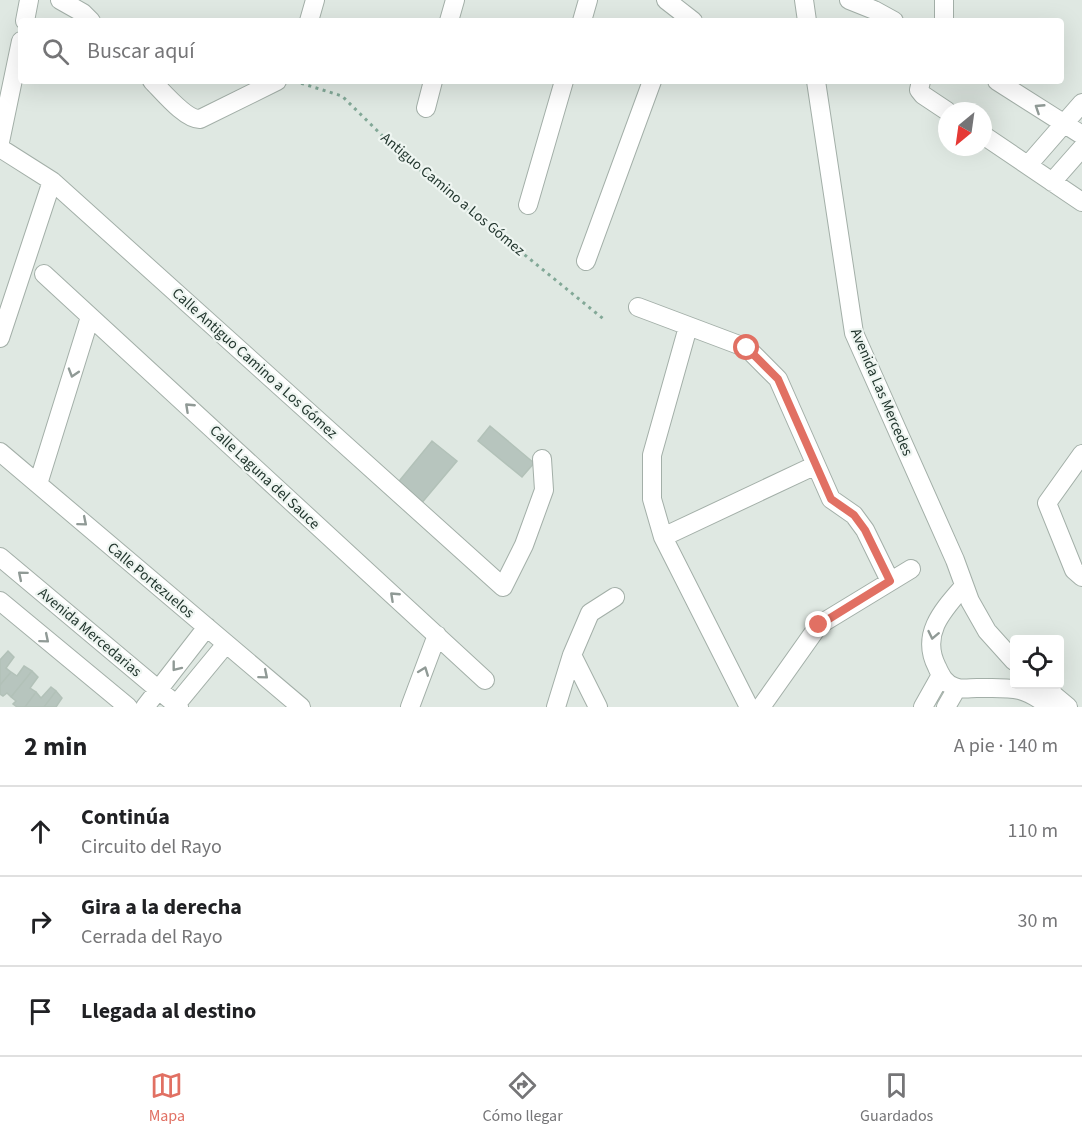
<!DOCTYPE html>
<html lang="es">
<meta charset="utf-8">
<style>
:root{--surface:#fff;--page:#f2f2f2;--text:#202124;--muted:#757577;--line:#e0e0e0;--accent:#e17063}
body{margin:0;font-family:"Source Sans 3",sans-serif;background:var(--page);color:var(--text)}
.controls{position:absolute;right:18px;bottom:18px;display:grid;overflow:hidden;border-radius:6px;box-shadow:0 6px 24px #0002}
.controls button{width:54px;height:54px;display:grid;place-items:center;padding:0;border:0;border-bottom:2px solid var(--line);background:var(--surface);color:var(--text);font:30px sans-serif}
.compass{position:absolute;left:938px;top:102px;width:54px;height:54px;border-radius:50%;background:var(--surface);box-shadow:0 6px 24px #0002;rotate:209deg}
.stop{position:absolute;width:18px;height:18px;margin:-14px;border:4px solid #e17063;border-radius:50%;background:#fff}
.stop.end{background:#e17063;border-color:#fff;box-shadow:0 2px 6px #0008}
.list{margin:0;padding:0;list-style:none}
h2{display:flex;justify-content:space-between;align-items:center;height:78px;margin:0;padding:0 24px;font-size:26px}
h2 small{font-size:20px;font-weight:400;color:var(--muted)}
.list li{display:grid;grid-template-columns:39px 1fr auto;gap:18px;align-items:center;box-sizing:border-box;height:90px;padding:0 24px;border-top:2px solid var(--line)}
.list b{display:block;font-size:22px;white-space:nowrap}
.list p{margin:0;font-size:20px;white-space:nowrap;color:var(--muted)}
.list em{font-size:20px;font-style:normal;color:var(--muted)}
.icon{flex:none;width:33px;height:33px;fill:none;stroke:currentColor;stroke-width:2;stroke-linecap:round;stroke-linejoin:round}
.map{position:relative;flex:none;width:1082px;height:707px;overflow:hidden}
.search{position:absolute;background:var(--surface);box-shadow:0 6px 24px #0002;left:18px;right:18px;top:18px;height:66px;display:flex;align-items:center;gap:15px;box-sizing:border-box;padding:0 21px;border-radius:6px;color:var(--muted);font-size:22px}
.sheet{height:348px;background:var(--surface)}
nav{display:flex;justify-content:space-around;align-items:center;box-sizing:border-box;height:84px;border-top:2px solid var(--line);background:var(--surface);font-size:16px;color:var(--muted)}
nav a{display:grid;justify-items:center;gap:3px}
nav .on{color:var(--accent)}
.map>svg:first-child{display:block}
</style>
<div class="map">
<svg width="1082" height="707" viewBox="0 0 1082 707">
<rect width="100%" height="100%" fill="#dfe8e2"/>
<!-- building -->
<path fill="#b7c5be" stroke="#b2c1b8" stroke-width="1.5" d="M490,426L534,463L522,477L478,441Z
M432,441L457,461L420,505L396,485Z
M8,651L14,657L6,668L11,672L0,685V660Z
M24,666L32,671L11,697L7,693L3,696L0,694V685L11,672L17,676Z
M32,671L38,677L30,688L36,692L25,707H17L13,704L16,701L11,697Z
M51,687L56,691L44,707H25L36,692L41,698Z
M56,691L62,698L56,707H44Z"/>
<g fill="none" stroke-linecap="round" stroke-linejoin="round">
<!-- minor casing -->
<g stroke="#a3afa8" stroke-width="20">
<path id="minor" d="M60,0L83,13L91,21
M666,0L693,21
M804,0L807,21
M849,0L874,10L894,21
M944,0V21
M25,21L29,0
M309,21L315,0
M449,21L455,0
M582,21L588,0
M152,81C163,92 186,120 200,119L277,81
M816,81L854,333L955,560L970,601L987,631L1014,661
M921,81L919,90L923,95L947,111
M997,81L1082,135
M426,108L433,81
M983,135L1082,202
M0,142L21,41
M0,148L52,181L503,587L524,545L544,490L542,459
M1028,165L1082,103
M1052,182L1082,148
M528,205L564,81
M586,261L652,81
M44,274L485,680
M638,307L747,348L778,379L831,499L854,515L865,530L890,581
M688,327L652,455V499L663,537L749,707
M0,338L52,181
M0,452L301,707
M1082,454L1047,503L1074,570L1082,577
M38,484L90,317
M663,537L816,465
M0,557L179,707
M964,586C943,610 920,634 937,667C941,676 945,684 955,687C961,690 970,688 977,688C1012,688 1022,685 1050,707
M0,601L128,707
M572,655L598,707
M1044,687L1068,707
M145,707L207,627
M174,707L226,644
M410,707L437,635
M556,707L572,655L590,613L615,597
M761,707L819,625L911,569
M923,707L941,675
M946,707L957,688"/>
</g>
<!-- path -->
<path stroke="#82a897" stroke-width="3" stroke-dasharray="3 4.5" stroke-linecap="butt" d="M294,81L342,96L403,156L606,321"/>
<!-- minor -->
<use href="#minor" stroke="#fff" stroke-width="18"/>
</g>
<!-- one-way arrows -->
<defs><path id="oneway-chevron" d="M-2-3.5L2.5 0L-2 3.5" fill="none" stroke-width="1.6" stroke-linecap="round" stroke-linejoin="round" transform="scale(1.5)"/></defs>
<g stroke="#909a96">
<use href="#oneway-chevron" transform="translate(1039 108) rotate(-147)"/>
<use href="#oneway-chevron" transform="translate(73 373) rotate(107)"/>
<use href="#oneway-chevron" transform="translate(189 407) rotate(-137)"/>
<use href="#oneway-chevron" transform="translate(83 522) rotate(40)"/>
<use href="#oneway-chevron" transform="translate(22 575) rotate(-140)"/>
<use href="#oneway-chevron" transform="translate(394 596) rotate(-137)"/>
<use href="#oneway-chevron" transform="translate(933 635) rotate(102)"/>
<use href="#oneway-chevron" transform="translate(45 639) rotate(40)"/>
<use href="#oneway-chevron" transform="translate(176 667) rotate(128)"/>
<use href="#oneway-chevron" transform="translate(424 671) rotate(-69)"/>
<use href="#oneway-chevron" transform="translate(264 675) rotate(40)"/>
</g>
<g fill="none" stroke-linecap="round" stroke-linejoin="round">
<!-- route -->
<path stroke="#e17063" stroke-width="8" d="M747,348L778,379L831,499L854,515L865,530L890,581L819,625"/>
</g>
<g text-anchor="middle" stroke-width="4.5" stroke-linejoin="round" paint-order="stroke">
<!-- street labels -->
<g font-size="15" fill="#22362e" stroke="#eef5f1">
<text transform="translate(453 194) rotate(40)" y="5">Antiguo Camino a Los Gómez</text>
<text transform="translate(255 363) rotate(42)" y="5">Calle Antiguo Camino a Los Gómez</text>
<text transform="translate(882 392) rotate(67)" y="5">Avenida Las Mercedes</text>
<text transform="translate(265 477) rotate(43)" y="5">Calle Laguna del Sauce</text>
<text transform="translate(151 580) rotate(40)" y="5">Calle Portezuelos</text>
<text transform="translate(90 632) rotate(40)" y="5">Avenida Mercedarias</text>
</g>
</g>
</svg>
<div class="controls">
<button><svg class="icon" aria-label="locate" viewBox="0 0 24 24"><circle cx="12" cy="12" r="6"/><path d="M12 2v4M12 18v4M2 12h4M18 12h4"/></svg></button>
</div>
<svg class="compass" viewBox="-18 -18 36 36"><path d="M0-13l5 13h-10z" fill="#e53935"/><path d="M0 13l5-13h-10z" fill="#757577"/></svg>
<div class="stop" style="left:747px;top:348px"></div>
<div class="stop end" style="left:819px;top:625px"></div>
<div class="search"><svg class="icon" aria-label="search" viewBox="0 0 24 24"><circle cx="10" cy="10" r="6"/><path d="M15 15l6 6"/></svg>Buscar aquí</div>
</div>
<section class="sheet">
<h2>2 min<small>A pie · 140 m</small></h2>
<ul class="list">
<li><svg class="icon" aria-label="ahead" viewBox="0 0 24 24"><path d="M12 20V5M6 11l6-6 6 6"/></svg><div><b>Continúa</b><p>Circuito del Rayo</p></div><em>110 m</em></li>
<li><svg class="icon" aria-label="right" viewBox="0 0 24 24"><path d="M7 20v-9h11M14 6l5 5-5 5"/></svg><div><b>Gira a la derecha</b><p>Cerrada del Rayo</p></div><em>30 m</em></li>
<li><svg class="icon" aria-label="arrive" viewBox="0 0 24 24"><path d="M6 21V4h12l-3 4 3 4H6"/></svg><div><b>Llegada al destino</b></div></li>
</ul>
</section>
<nav>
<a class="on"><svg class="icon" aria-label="map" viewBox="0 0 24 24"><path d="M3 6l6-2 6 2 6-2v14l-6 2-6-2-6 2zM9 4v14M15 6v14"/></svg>Mapa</a>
<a><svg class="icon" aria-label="directions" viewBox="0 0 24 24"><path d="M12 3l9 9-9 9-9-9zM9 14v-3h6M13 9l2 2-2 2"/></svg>Cómo llegar</a>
<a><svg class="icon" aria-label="saved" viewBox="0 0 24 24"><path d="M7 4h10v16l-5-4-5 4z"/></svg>Guardados</a>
</nav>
